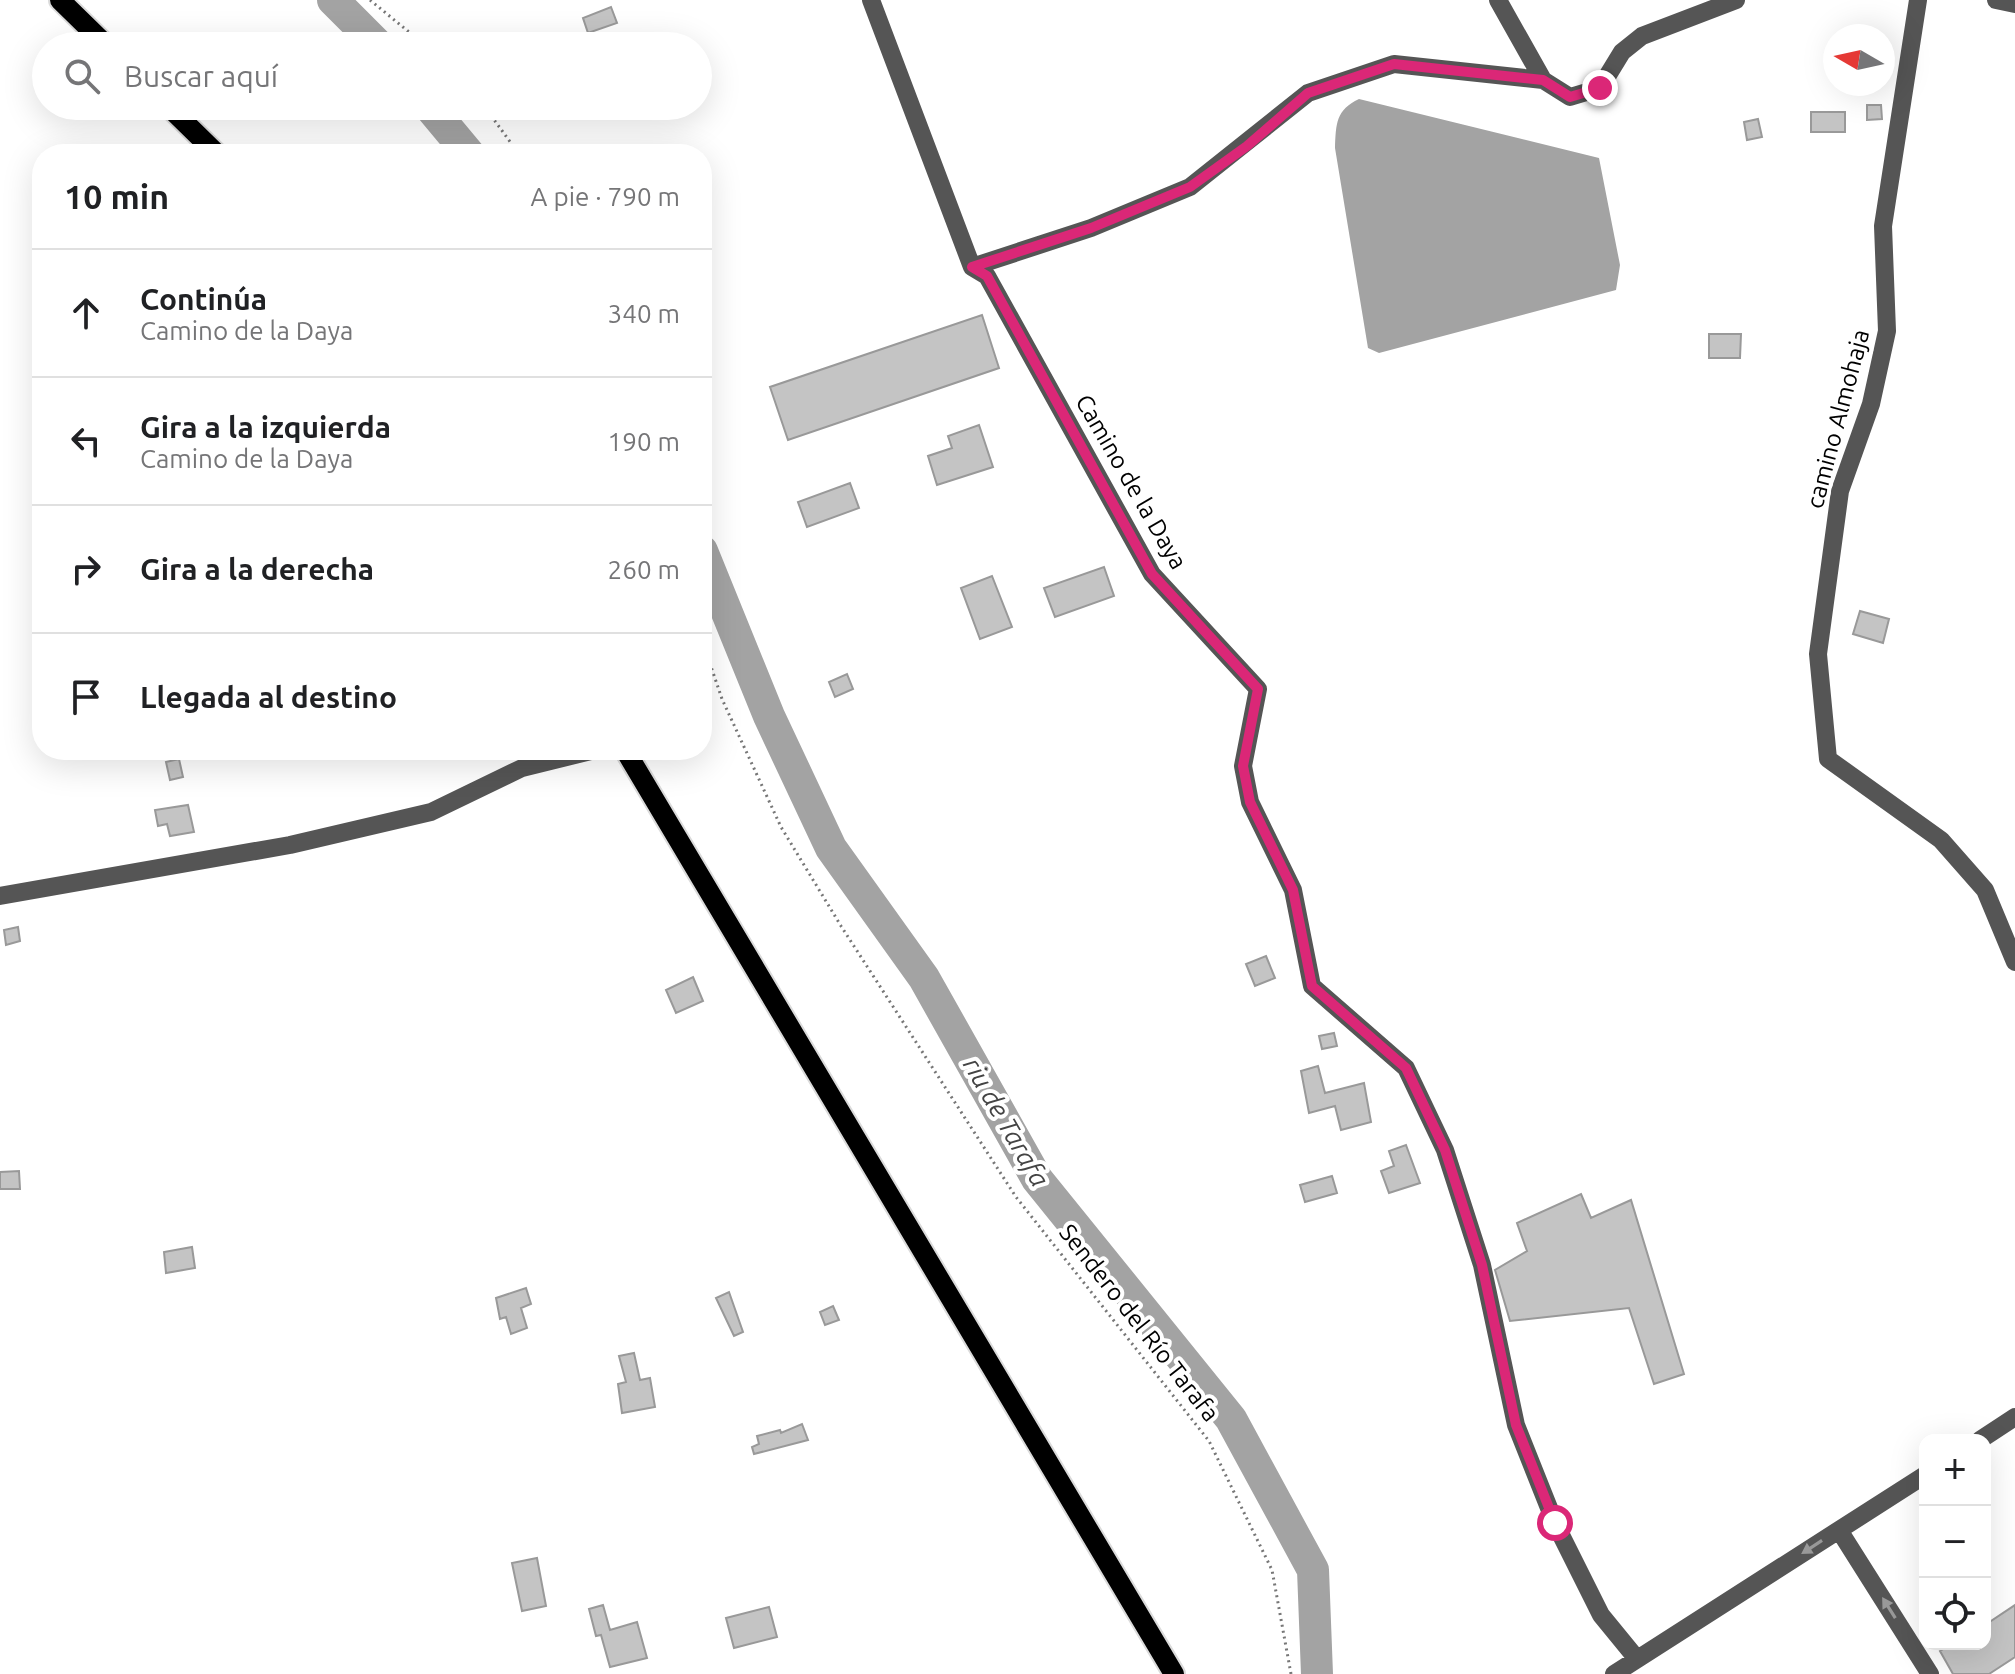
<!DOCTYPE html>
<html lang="es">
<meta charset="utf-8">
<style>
:root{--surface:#fff;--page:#f2f2f2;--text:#202124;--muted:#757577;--line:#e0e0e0}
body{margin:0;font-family:Ubuntu,sans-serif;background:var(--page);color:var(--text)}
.controls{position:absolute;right:24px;bottom:24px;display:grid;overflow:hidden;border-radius:16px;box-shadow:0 8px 32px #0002}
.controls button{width:72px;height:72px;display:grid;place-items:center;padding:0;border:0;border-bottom:2px solid var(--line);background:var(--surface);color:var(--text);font:40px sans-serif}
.compass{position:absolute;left:1823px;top:24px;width:72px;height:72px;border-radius:50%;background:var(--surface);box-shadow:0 8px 32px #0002;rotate:279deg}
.stop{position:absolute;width:24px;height:24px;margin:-18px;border:6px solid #db2777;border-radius:50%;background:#fff}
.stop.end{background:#db2777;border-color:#fff;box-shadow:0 2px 8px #0008}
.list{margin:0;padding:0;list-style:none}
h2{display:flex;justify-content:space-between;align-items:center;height:104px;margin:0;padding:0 32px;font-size:34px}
h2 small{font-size:26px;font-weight:400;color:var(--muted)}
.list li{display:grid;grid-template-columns:52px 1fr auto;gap:24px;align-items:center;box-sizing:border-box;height:128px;padding:0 32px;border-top:2px solid var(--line)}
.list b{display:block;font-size:30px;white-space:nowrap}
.list p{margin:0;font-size:26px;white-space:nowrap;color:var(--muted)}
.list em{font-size:26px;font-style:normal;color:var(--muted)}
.icon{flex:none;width:44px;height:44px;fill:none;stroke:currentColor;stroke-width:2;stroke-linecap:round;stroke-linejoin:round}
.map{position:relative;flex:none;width:2015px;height:1674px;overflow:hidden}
.search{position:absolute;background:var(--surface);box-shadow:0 8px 32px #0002;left:32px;top:32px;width:680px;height:88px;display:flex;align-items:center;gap:20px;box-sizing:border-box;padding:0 28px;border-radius:44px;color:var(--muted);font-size:30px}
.panel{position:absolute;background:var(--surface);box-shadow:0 8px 32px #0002;left:32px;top:144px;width:680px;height:616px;border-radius:32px}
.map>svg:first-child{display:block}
</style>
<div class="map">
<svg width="2015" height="1674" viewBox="0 0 2015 1674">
<rect width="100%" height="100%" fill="#fff"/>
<!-- water -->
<path fill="#a3a3a3" d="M1359,99L1599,158L1620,265L1616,290L1379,353L1368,348L1335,148C1336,123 1336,110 1359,99Z"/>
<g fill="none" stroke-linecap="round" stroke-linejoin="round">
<!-- river -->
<path stroke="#a3a3a3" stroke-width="32" d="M333,0L379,46
M429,106L469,154
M702,551L769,716L831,848L924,978L1037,1179L1231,1419L1313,1570L1317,1674"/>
</g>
<!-- building -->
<path fill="#c4c4c4" stroke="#999" stroke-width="2" d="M611,7L617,23L588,33L583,18Z
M1867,105H1881L1882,119L1867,120Z
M1811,112H1845V132H1811Z
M1758,119L1762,137L1747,140L1744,122Z
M982,315L999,368L788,440L770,387Z
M1709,334H1741L1740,358H1709Z
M979,425L993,467L937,485L928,456L952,448L948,436Z
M850,483L859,508L807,527L798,502Z
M1104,567L1114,596L1055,617L1044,588Z
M992,576L1012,627L980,639L961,588Z
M1860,611L1889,619L1883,643L1853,634Z
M847,674L853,689L835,697L829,682Z
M179,759L183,777L170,780L166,762Z
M188,805L194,832L170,836L167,824L158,826L155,810Z
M18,927L20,941L6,945L4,930Z
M1266,956L1275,978L1255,986L1246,964Z
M693,977L703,1001L676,1013L666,990Z
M1334,1033L1337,1046L1322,1049L1319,1036Z
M1318,1066L1325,1093L1364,1083L1371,1122L1341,1130L1335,1106L1309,1113L1301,1071Z
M1406,1145L1420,1183L1389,1193L1381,1171L1394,1166L1389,1151Z
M19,1171L20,1189H0V1172Z
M1332,1176L1337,1193L1305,1202L1300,1185Z
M1581,1194L1591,1218L1631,1200L1684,1374L1654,1384L1629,1308L1510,1321L1495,1270L1527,1251L1517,1223Z
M192,1247L195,1268L166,1273L164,1252Z
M526,1288L531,1304L521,1308L527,1328L511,1334L506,1317L500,1319L496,1298Z
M729,1292L743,1332L734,1336L716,1298Z
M833,1306L839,1320L825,1325L820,1312Z
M634,1353L640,1380L650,1378L655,1407L622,1413L618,1384L626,1382L619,1356Z
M802,1424L808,1440L754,1454L752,1447L759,1444L757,1436L780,1430L781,1433Z
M537,1558L546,1606L522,1611L512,1563Z
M603,1605L610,1630L637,1622L647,1658L610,1667L601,1635L596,1636L589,1609Z
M2015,1605V1657L1989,1674H1953L1940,1651L1952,1644H1985V1625Z
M769,1607L777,1637L734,1648L726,1618Z"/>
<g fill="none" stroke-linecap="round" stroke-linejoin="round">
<!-- major casing -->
<g stroke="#dbdbdb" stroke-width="24">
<path id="major" d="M60,0L107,46
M168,106L217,154
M625,750L1174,1674"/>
</g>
<!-- path -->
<path stroke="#777" stroke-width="3" stroke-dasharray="2 4" stroke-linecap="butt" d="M370,0L426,46
M484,106L519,154
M702,640L722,699L781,827L841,926L1016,1197L1209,1441L1272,1570L1291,1674"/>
<!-- minor -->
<path stroke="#555" stroke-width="18" d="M871,0L972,267L987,276L1152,574L1258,689L1243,766L1250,802L1293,890L1312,986L1406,1068L1445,1150L1482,1265L1516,1425L1555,1523L1601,1615L1637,1659
M1498,0L1543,80L1570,97L1600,88L1622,52L1642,36L1736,0
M1918,0L1883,226L1887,331L1871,404L1840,491L1818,654L1828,759L1941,840L1985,890L2015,962
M1996,0L2015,4
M972,267L1091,228L1190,187L1308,93L1394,64L1543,80
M0,896L290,845L431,812L522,768L595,750
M1980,1440L2015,1417
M1839,1530L1930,1674
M1614,1674L1925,1475"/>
<!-- major -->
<use href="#major" stroke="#000" stroke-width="20"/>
</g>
<!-- one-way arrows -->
<defs><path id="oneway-solid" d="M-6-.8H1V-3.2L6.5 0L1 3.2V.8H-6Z" transform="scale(2)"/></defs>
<g fill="#999">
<use href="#oneway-solid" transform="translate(1812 1547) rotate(147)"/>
<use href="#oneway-solid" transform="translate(1889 1608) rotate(-122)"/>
</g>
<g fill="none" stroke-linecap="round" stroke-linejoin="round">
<!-- route -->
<path stroke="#db2777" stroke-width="10" d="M1555,1523L1516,1425L1482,1265L1445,1150L1406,1068L1312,986L1293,890L1250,802L1243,766L1258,689L1152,574L987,276L972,267L1091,228L1190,187L1247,146L1308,93L1394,64L1543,80L1570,97L1600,88"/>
</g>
<g text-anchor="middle" stroke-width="8" stroke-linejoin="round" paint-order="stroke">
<!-- street labels -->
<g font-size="24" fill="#000" stroke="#fff">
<text transform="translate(1838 419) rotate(-75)" y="8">camino Almohaja</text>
<text transform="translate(1131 482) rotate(60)" y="8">Camino de la Daya</text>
<text transform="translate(1139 1323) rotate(52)" y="8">Sendero del Río Tarafa</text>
</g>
<!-- water labels -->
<g font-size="26" font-style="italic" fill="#444" stroke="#fff">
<text transform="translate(1006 1122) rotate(60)" y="9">riu de Tarafa</text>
</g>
</g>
</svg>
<div class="controls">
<button>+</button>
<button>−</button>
<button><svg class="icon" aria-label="locate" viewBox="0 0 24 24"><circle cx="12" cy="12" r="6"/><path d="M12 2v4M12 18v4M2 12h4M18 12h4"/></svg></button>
</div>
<svg class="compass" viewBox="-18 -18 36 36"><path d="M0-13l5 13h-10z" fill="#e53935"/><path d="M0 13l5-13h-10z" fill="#757577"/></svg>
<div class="stop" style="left:1555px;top:1523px"></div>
<div class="stop end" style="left:1600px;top:88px"></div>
<div class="search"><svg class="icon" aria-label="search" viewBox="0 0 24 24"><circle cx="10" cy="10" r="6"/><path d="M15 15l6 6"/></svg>Buscar aquí</div>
<section class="panel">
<h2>10 min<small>A pie · 790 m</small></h2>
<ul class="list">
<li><svg class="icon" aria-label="ahead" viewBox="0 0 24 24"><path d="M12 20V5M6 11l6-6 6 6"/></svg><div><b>Continúa</b><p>Camino de la Daya</p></div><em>340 m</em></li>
<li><svg class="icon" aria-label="left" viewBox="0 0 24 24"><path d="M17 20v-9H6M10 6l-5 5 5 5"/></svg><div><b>Gira a la izquierda</b><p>Camino de la Daya</p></div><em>190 m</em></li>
<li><svg class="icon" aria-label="right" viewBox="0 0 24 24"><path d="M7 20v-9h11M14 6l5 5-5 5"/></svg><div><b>Gira a la derecha</b></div><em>260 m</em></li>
<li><svg class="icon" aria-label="arrive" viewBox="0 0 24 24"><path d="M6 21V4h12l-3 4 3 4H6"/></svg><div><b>Llegada al destino</b></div></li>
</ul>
</section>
</div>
